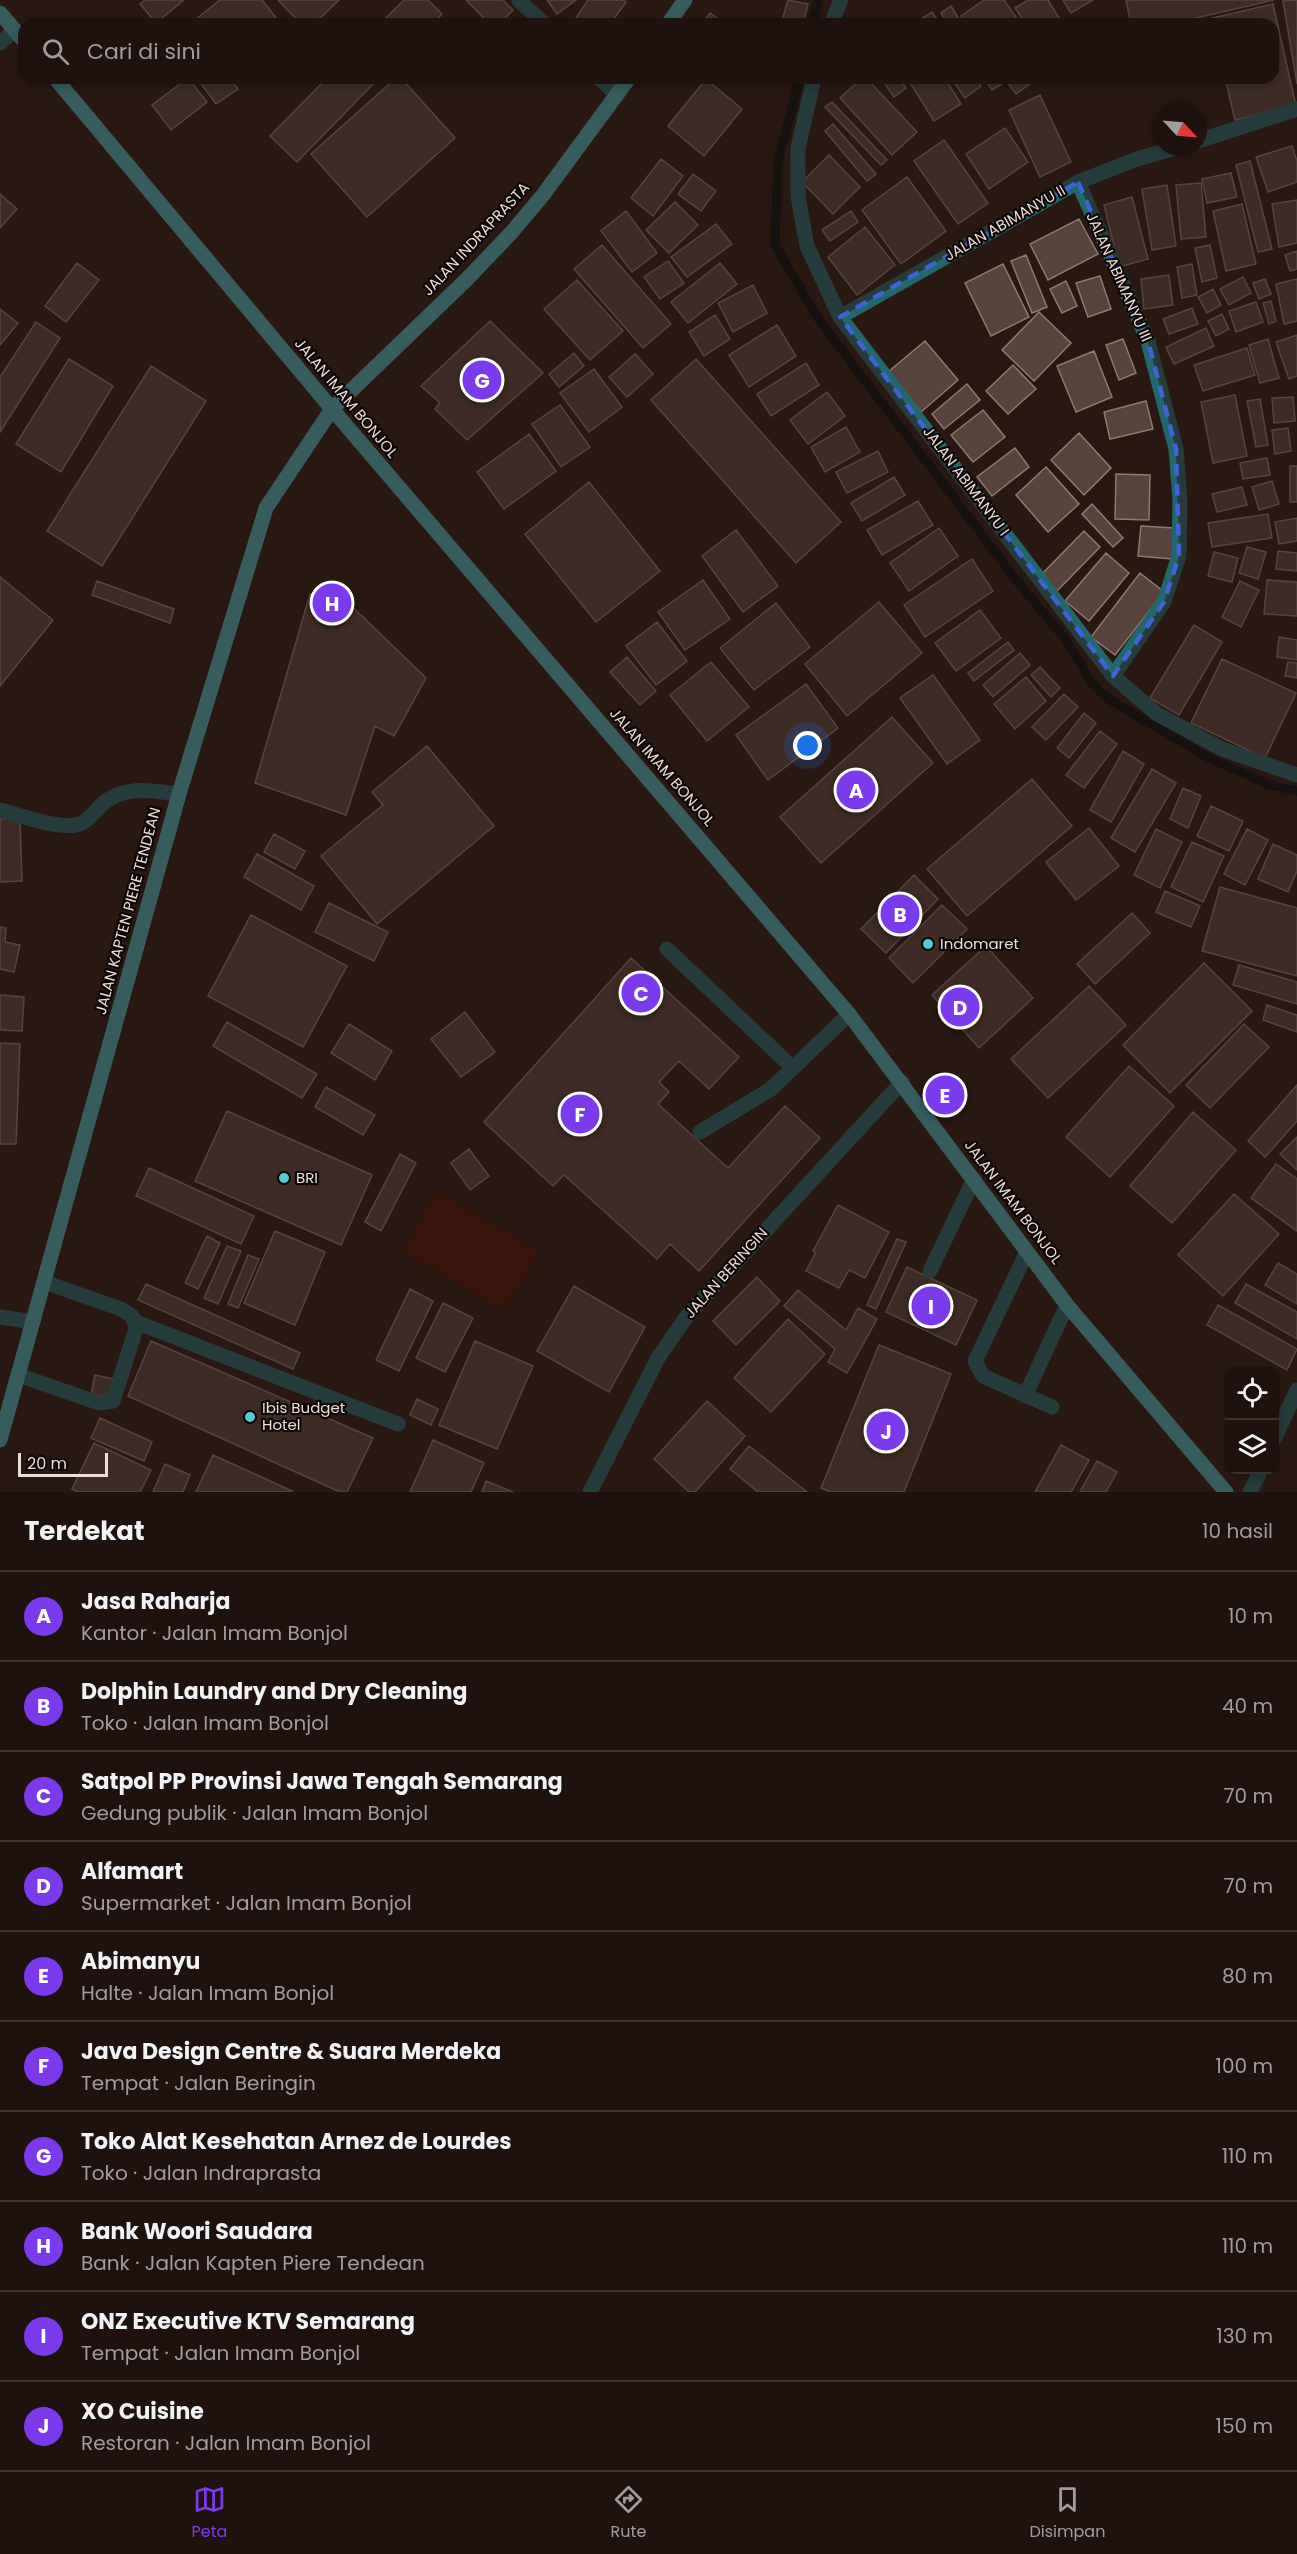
<!DOCTYPE html>
<html lang="id">
<meta charset="utf-8">
<style>
:root{--surface:#1f110e;--page:#2c1f1c;--text:#f1f3f6;--muted:#a19d9e;--line:#3c312e;--accent:#7c3aed}
body{margin:0;font-family:Poppins,sans-serif;background:var(--page);color:var(--text)}
.controls{position:absolute;right:18px;bottom:18px;display:grid;overflow:hidden;border-radius:12px;box-shadow:0 3px 9px #0003}
.controls button{width:54px;height:54px;display:grid;place-items:center;padding:0;border:0;border-bottom:2px solid var(--line);background:var(--surface);color:var(--text);font:30px sans-serif}
.compass{position:absolute;left:1153px;top:102px;width:54px;height:54px;border-radius:50%;background:var(--surface);box-shadow:0 3px 9px #0003;rotate:116deg}
.scale{position:absolute;left:18px;bottom:15px;width:90px;box-sizing:border-box;padding-left:6px;border:3px solid #ebdeda;border-top:0;font-size:16px;line-height:21px;white-space:nowrap;color:#ebdeda;-webkit-text-stroke:4px #0c0504;paint-order:stroke}
.you{position:absolute;left:808px;top:746px;width:21px;height:21px;margin:-15px;border:4px solid #fff;border-radius:50%;background:#1a73e8;box-shadow:0 0 0 9px #1a73e833}
.badge{display:grid;place-items:center;width:39px;height:39px;border-radius:50%;background:var(--accent);color:#fff;font-size:20px;font-weight:700}
.pin{position:absolute;translate:-50% -50%;border:3px solid #fff;box-shadow:0 2px 6px #0006}
.list{margin:0;padding:0;list-style:none}
h2{display:flex;justify-content:space-between;align-items:center;height:78px;margin:0;padding:0 24px;font-size:26px}
h2 small{font-size:20px;font-weight:400;color:var(--muted)}
.list li{display:grid;grid-template-columns:39px 1fr auto;gap:18px;align-items:center;box-sizing:border-box;height:90px;padding:0 24px;border-top:2px solid var(--line)}
.list b{display:block;font-size:22px;white-space:nowrap}
.list p{margin:0;font-size:20px;white-space:nowrap;color:var(--muted)}
.list em{font-size:20px;font-style:normal;color:var(--muted)}
.icon{flex:none;width:33px;height:33px;fill:none;stroke:currentColor;stroke-width:2;stroke-linecap:round;stroke-linejoin:round}
.map{position:relative;flex:none;width:1297px;height:1492px;overflow:hidden}
.search{position:absolute;background:var(--surface);box-shadow:0 3px 9px #0003;left:18px;right:18px;top:18px;height:66px;display:flex;align-items:center;gap:15px;box-sizing:border-box;padding:0 21px;border-radius:18px;color:var(--muted);font-size:22px}
.sheet{height:978px;background:var(--surface)}
nav{display:flex;justify-content:space-around;align-items:center;box-sizing:border-box;height:84px;border-top:2px solid var(--line);background:var(--surface);font-size:16px;color:var(--muted)}
nav a{display:grid;justify-items:center;gap:3px}
nav .on{color:var(--accent)}
.map>svg:first-child{display:block}
</style>
<div class="map">
<svg width="1297" height="1492" viewBox="0 0 1297 1492">
<rect width="100%" height="100%" fill="#291712"/>
<!-- green -->
<path fill="#4c1000" d="M437,1191L539,1251L504,1311L402,1251Z"/>
<g fill="none" stroke-linecap="round" stroke-linejoin="round">
<!-- stream -->
<path stroke="#000b0d" stroke-width="9" d="M812,24L818,0
M800,78L778,161L775,245L817,317L1016,580L1066,640L1091,682L1105,697L1209,758L1267,784L1297,791"/>
</g>
<!-- building -->
<path fill="#57433c" stroke="#8f7972" stroke-width="1.5" d="M145,0H184L156,23L140,4Z
M220,0H262L281,24H200L196,19Z
M278,0H339L314,24H301Z
M404,0H428L442,14L433,24H380Z
M466,0H503L513,10L499,24H490Z
M547,0H576L557,14Z
M588,0H624L626,2L610,24H572Z
M788,0L808,4L803,24H781Z
M984,0H1004L1021,24H966L961,16Z
M1028,0H1048L1063,24H1026L1015,8Z
M1063,0H1093L1071,13Z
M1126,0H1274L1170,24H1131Z
M1297,0V84L1283,1Z
M1273,4L1296,106L1235,120L1225,78H1273V24H1213L1212,18Z
M951,6L962,24H948L941,13Z
M932,12L940,24H916L915,23Z
M710,13L725,24H702Z
M188,78L207,102L171,130L152,105Z
M197,78H230L238,89L216,104Z
M327,78H379L297,162L270,136Z
M396,78H401L455,138L367,217L311,154Z
M862,78H866L917,132L892,155L840,98Z
M881,78H899L906,88L894,97Z
M907,78H945L961,104L934,121Z
M951,78H976L981,86L965,98Z
M984,78H998L1002,84L992,90Z
M1004,78H1038L1016,94Z
M706,79L742,109L704,156L668,126Z
M1040,95L1071,162L1040,177L1009,110Z
M832,102L887,160L881,165L825,107Z
M833,124L876,174L867,181L825,131Z
M1005,128L1028,162L989,189L966,154Z
M944,140L988,203L958,224L914,161Z
M1292,146L1297,161V182L1268,192L1256,157Z
M829,155L860,187L833,214L802,182Z
M661,159L683,176L653,216L631,198Z
M1250,161L1272,249L1258,252L1236,165Z
M1231,173L1237,197L1207,203L1202,179Z
M693,174L716,191L701,211L678,194Z
M907,177L946,231L901,264L862,210Z
M1201,183L1206,237L1181,239L1176,185Z
M1167,185L1176,246L1152,250L1142,189Z
M0,194L17,209L0,228Z
M1132,197L1148,259L1119,267L1104,205Z
M1297,200V243L1279,247L1272,204Z
M675,202L698,225L669,253L646,230Z
M1242,204L1256,264L1226,271L1213,211Z
M626,211L657,253L632,272L601,231Z
M851,211L858,222L830,241L822,230Z
M1079,219L1098,254L1048,280L1030,244Z
M716,224L732,244L687,277L671,257Z
M865,227L895,265L857,295L828,257Z
M602,245L671,324L643,348L574,269Z
M1210,245L1217,278L1202,282L1195,248Z
M1297,251V269L1290,271L1285,255Z
M1026,255L1047,307L1032,313L1011,261Z
M668,261L684,283L660,299L644,277Z
M77,263L99,280L66,322L45,306Z
M720,263L737,284L688,323L671,302Z
M1003,264L1029,317L991,336L965,283Z
M1192,264L1197,295L1182,298L1177,267Z
M1169,275L1173,305L1144,309L1141,279Z
M1100,276L1111,309L1088,317L1076,283Z
M1243,277L1251,293L1229,305L1220,289Z
M1265,279L1271,294L1259,299L1253,283Z
M1297,279V321L1284,324L1276,284Z
M577,280L623,331L590,360L544,309Z
M1066,281L1077,306L1062,313L1050,289Z
M753,285L767,313L733,332L718,303Z
M1213,289L1221,305L1207,313L1198,297Z
M1271,301L1276,321L1269,324L1263,303Z
M1256,302L1263,322L1236,332L1229,311Z
M1192,308L1198,324L1169,334L1163,319Z
M0,309L18,323L0,345Z
M1039,312L1071,343L1034,381L1002,350Z
M1222,314L1229,329L1216,336L1208,321Z
M715,315L730,339L704,356L689,332Z
M490,321L543,373L467,440L435,409L440,403L421,386Z
M36,322L60,338L0,432V377Z
M777,325L796,356L749,387L729,355Z
M1206,328L1214,346L1174,364L1166,347Z
M1297,335V376L1289,379L1276,342Z
M1123,339L1136,373L1119,380L1106,345Z
M1268,339L1279,378L1260,383L1249,345Z
M925,341L958,380L921,412L888,372Z
M1247,348L1255,375L1203,391L1194,365Z
M1094,351L1112,397L1076,412L1057,366Z
M574,353L584,366L559,387L549,374Z
M635,354L653,374L627,397L609,377Z
M69,359L113,386L61,472L16,444Z
M696,359L841,522L796,563L651,400Z
M806,363L819,385L771,416L757,394Z
M1013,365L1036,389L1008,414L986,391Z
M151,366L206,401L102,566L47,531Z
M594,369L622,407L589,432L560,393Z
M967,384L980,400L944,429L932,414Z
M827,392L845,416L808,444L790,420Z
M1235,395L1247,456L1213,463L1201,402Z
M1293,397L1295,421L1274,423L1272,398Z
M1260,399L1268,445L1256,447L1247,401Z
M1146,401L1153,429L1110,439L1104,412Z
M560,405L590,447L561,467L532,424Z
M983,410L1005,437L973,462L951,435Z
M846,427L860,452L825,472L811,447Z
M1288,428L1291,451L1275,454L1272,430Z
M1079,433L1111,468L1084,495L1051,460Z
M529,434L556,471L504,509L477,472Z
M1015,448L1029,467L992,496L977,477Z
M878,451L888,472L847,493L836,472Z
M1267,458L1270,475L1243,479L1240,463Z
M1290,466H1297V502H1290Z
M1046,467L1079,504L1048,532L1016,495Z
M1116,474L1150,475L1149,520L1115,519Z
M894,477L905,495L862,521L851,503Z
M1272,481L1279,504L1259,510L1252,487Z
M589,482L660,571L596,622L525,534Z
M1242,487L1247,505L1217,512L1212,494Z
M918,501L933,525L882,555L867,530Z
M1092,504L1123,538L1113,547L1082,514Z
M1268,514L1272,538L1212,547L1208,523Z
M1297,518V541L1279,544L1275,522Z
M1141,526L1175,528L1172,559L1138,556Z
M939,528L958,556L909,591L890,563Z
M736,530L778,586L743,612L702,556Z
M1084,531L1100,547L1056,592L1040,576Z
M1247,547L1266,552L1258,579L1239,573Z
M1278,551L1297,553V571L1276,569Z
M1214,552L1238,558L1232,582L1208,576Z
M1106,553L1129,573L1089,621L1065,601Z
M972,559L993,591L925,637L904,605Z
M1140,573L1164,592L1115,655L1091,637Z
M0,577L53,620L0,686Z
M703,580L730,619L685,650L658,612Z
M1267,580L1297,582V616L1264,614Z
M97,581L174,609L170,623L92,595Z
M1240,581L1259,590L1241,627L1222,617Z
M336,591L426,678L394,736L375,726L346,815L255,783L310,594Z
M879,602L922,653L847,716L805,664Z
M776,603L810,647L754,690L720,648Z
M980,610L1001,638L956,671L935,643Z
M657,622L687,661L656,685L626,646Z
M1194,625L1222,642L1179,715L1150,698Z
M1279,637L1297,640V660L1277,657Z
M1008,642L1014,650L974,681L968,673Z
M1020,653L1030,665L993,697L983,685Z
M627,657L656,691L640,705L610,672Z
M1222,659L1296,693L1265,758L1191,723Z
M711,662L749,707L707,741L670,695Z
M1288,662L1297,663V678L1285,676Z
M1040,667L1060,688L1051,697L1031,675Z
M933,675L980,740L947,764L900,698Z
M1026,677L1046,701L1015,729L994,704Z
M806,684L838,728L768,780L736,735Z
M1064,694L1078,707L1046,740L1032,727Z
M1084,713L1096,723L1069,758L1057,748Z
M892,717L933,763L821,863L780,817Z
M1100,731L1117,744L1084,788L1066,775Z
M427,746L494,826L377,924L321,856L383,805L372,792Z
M1123,751L1144,764L1111,822L1090,810Z
M1152,769L1176,783L1135,852L1111,838Z
M1032,779L1072,826L967,916L927,869Z
M1183,788L1201,796L1188,828L1170,819Z
M1211,806L1243,821L1229,851L1197,836Z
M20,818L22,881L0,882V819Z
M1089,828L1119,866L1076,900L1046,862Z
M1156,829L1182,842L1160,888L1134,875Z
M1247,829L1268,840L1245,885L1224,874Z
M274,834L305,851L295,869L264,852Z
M1192,842L1224,856L1203,902L1171,887Z
M1273,844L1297,855V871L1288,892L1258,879Z
M257,854L314,886L301,910L244,877Z
M914,875L938,899L886,953L861,929Z
M1220,887L1297,908V976L1202,951Z
M1165,891L1200,906L1191,927L1156,912Z
M329,903L388,932L374,961L315,932Z
M942,905L967,929L913,983L889,958Z
M1132,913L1150,933L1095,984L1077,964Z
M251,915L347,966L303,1047L208,996Z
M0,927L6,928L5,942L20,945L14,972L0,969Z
M986,946L1033,998L979,1048L932,995Z
M631,958L739,1057L709,1089L679,1061L659,1082L669,1092L658,1104L728,1168L785,1106L820,1138L699,1271L670,1244L657,1259L564,1175L553,1186L484,1122Z
M1204,963L1252,1011L1170,1093L1123,1045Z
M1239,965L1297,982V1004L1233,985Z
M1089,986L1126,1025L1048,1098L1011,1059Z
M0,995L24,997L22,1031L0,1030Z
M1267,1005L1297,1015V1032L1263,1020Z
M465,1012L495,1052L461,1077L431,1039Z
M227,1022L317,1074L302,1098L213,1046Z
M349,1024L392,1051L375,1080L331,1053Z
M1244,1024L1269,1047L1210,1108L1186,1085Z
M0,1043L20,1044L16,1144H0Z
M1129,1066L1174,1106L1110,1177L1066,1137Z
M1297,1085V1121L1265,1157L1248,1141Z
M326,1087L375,1115L363,1135L315,1107Z
M227,1111L372,1175L341,1245L195,1181Z
M1193,1112L1236,1150L1172,1223L1130,1186Z
M1297,1137V1170L1280,1154Z
M469,1149L489,1176L470,1190L451,1163Z
M400,1154L416,1163L381,1231L365,1222Z
M1276,1164L1297,1179V1231L1251,1198Z
M149,1168L254,1216L241,1244L136,1196Z
M1234,1194L1279,1234L1223,1296L1178,1255Z
M838,1205L889,1232L865,1278L849,1270L839,1288L806,1271L816,1252L813,1251Z
M275,1231L325,1252L295,1325L244,1303Z
M207,1236L220,1243L198,1289L185,1283Z
M897,1239L906,1242L876,1309L867,1305Z
M227,1246L241,1251L218,1304L204,1298Z
M248,1255L259,1259L238,1308L228,1304Z
M1278,1263L1297,1274V1304L1265,1285Z
M907,1267L977,1300L956,1345L886,1312Z
M757,1277L780,1301L736,1345L713,1321Z
M146,1284L300,1353L293,1369L138,1300Z
M1246,1284L1297,1312V1339L1235,1303Z
M574,1286L645,1327L609,1392L537,1351Z
M410,1289L433,1301L399,1371L376,1360Z
M798,1290L846,1330L858,1308L877,1319L847,1373L828,1362L835,1349L784,1306Z
M443,1303L473,1318L445,1372L416,1358Z
M1218,1305L1297,1349L1287,1370L1207,1325Z
M788,1319L825,1354L771,1412L734,1378Z
M151,1341L373,1438L347,1492H340L128,1396Z
M475,1341L533,1366L497,1449L439,1425Z
M879,1345L951,1374L904,1492H831L821,1488Z
M95,1375L114,1379L109,1398L91,1394Z
M417,1399L438,1409L431,1425L410,1415Z
M707,1401L745,1436L695,1492H689L654,1459Z
M100,1418L152,1442L144,1461L91,1438Z
M433,1440L484,1463L471,1492H410Z
M94,1443L151,1470L140,1492H78L72,1489Z
M1061,1445L1089,1460L1071,1492H1035Z
M749,1446L807,1492H758L730,1469Z
M213,1455L292,1491L291,1492H196Z
M1097,1461L1117,1472L1106,1492H1080Z
M165,1464L190,1475L183,1492H153Z
M486,1481L513,1492H482Z"/>
<g fill="none" stroke-linecap="round" stroke-linejoin="round">
<!-- lane -->
<path stroke="#23676e" stroke-width="15" d="M0,43L15,30
M0,810C19,815 65,832 82,823C91,818 98,807 106,801C128,785 155,791 179,794
M667,949L793,1068
M700,1132L771,1089L849,1014
M1027,1252L975,1361L983,1376L1052,1407
M930,1271L974,1179
M0,1317L33,1322
M136,1322L398,1424
M18,1375L99,1403L113,1401L136,1329L133,1317L121,1309L44,1282
M1025,1396L1067,1305"/>
<!-- street -->
<path stroke="#23676e" stroke-width="15" d="M519,0L544,24
M831,24L841,0
M599,78L617,95
M814,78L798,148V196L807,246L840,317L1113,676L1157,714L1222,749L1297,775
M1198,141L1297,109
M1078,182L1148,341L1176,449L1180,500L1179,556L1164,602L1113,676
M840,317L1078,182L1137,159L1179,147
M1274,1439L1297,1390
M590,1492L658,1358L687,1316L902,1082
M1250,1492L1261,1470"/>
<!-- primary -->
<path stroke="#46afb9" stroke-width="15" d="M0,13L24,41
M668,24L685,0
M55,78L332,409L849,1014L1067,1305L1226,1492
M0,1440L179,794L266,508L332,409L466,280L511,233L543,195L629,78"/>
</g>
<!-- marked area -->
<path d="M0 0H1297V1492H0ZM1078,182L1148,341L1176,449L1179,556L1164,602L1113,676L840,317Z" fill="#291712" fill-opacity=".55" fill-rule="evenodd"/>
<path fill="none" stroke="#3c64d8" stroke-width="4.5" stroke-dasharray="12 8" stroke-linejoin="round" d="M1078,182L1148,341L1176,449L1179,556L1164,602L1113,676L840,317Z"/>
<!-- markers -->
<g fill="#52cbd7" stroke="#0c0504" stroke-width="2">
<circle cx="928" cy="944" r="6"/>
<circle cx="284" cy="1178" r="6"/>
<circle cx="250" cy="1417" r="6"/>
</g>
<g text-anchor="middle" stroke-width="4.5" stroke-linejoin="round" paint-order="stroke">
<!-- street labels -->
<g font-size="15" fill="#ebdeda" stroke="#0c0504">
<text transform="translate(1005 223) rotate(-30)" y="5">JALAN ABIMANYU II</text>
<text transform="translate(476 239) rotate(-47)" y="5">JALAN INDRAPRASTA</text>
<text transform="translate(1119 277) rotate(66)" y="5">JALAN ABIMANYU III</text>
<text transform="translate(346 398) rotate(50)" y="5">JALAN IMAM BONJOL</text>
<text transform="translate(966 481) rotate(53)" y="5">JALAN ABIMANYU I</text>
<text transform="translate(662 767) rotate(49)" y="5">JALAN IMAM BONJOL</text>
<text transform="translate(128 911) rotate(-75)" y="5">JALAN KAPTEN PIERE TENDEAN</text>
<text transform="translate(1013 1202) rotate(53)" y="5">JALAN IMAM BONJOL</text>
<text transform="translate(726 1273) rotate(-48)" y="5">JALAN BERINGIN</text>
</g>
<!-- poi labels -->
<g font-size="15" fill="#ebdeda" stroke="#0c0504" text-anchor="start">
<text x="940" y="949">Indomaret</text>
<text x="296" y="1183">BRI</text>
<text x="262" y="1413">Ibis Budget<tspan x="262" dy="17">Hotel</tspan></text>
</g>
</g>
</svg>
<div class="controls">
<button><svg class="icon" aria-label="locate" viewBox="0 0 24 24"><circle cx="12" cy="12" r="6"/><path d="M12 2v4M12 18v4M2 12h4M18 12h4"/></svg></button>
<button><svg class="icon" aria-label="layers" viewBox="0 0 24 24"><path d="M12 4l9 5-9 5-9-5zM3 14l9 5 9-5"/></svg></button>
</div>
<svg class="compass" viewBox="-18 -18 36 36"><path d="M0-13l5 13h-10z" fill="#e53935"/><path d="M0 13l5-13h-10z" fill="#a19d9e"/></svg>
<div class="scale">20 m</div>
<div class="you"></div>
<div class="pin badge" style="left:856px;top:790px">A</div>
<div class="pin badge" style="left:900px;top:914px">B</div>
<div class="pin badge" style="left:641px;top:993px">C</div>
<div class="pin badge" style="left:960px;top:1007px">D</div>
<div class="pin badge" style="left:945px;top:1095px">E</div>
<div class="pin badge" style="left:580px;top:1114px">F</div>
<div class="pin badge" style="left:482px;top:380px">G</div>
<div class="pin badge" style="left:332px;top:603px">H</div>
<div class="pin badge" style="left:931px;top:1306px">I</div>
<div class="pin badge" style="left:886px;top:1431px">J</div>
<div class="search"><svg class="icon" aria-label="search" viewBox="0 0 24 24"><circle cx="10" cy="10" r="6"/><path d="M15 15l6 6"/></svg>Cari di sini</div>
</div>
<section class="sheet">
<h2>Terdekat<small>10 hasil</small></h2>
<ul class="list">
<li><span class="badge">A</span><div><b>Jasa Raharja</b><p>Kantor · Jalan Imam Bonjol</p></div><em>10 m</em></li>
<li><span class="badge">B</span><div><b>Dolphin Laundry and Dry Cleaning</b><p>Toko · Jalan Imam Bonjol</p></div><em>40 m</em></li>
<li><span class="badge">C</span><div><b>Satpol PP Provinsi Jawa Tengah Semarang</b><p>Gedung publik · Jalan Imam Bonjol</p></div><em>70 m</em></li>
<li><span class="badge">D</span><div><b>Alfamart</b><p>Supermarket · Jalan Imam Bonjol</p></div><em>70 m</em></li>
<li><span class="badge">E</span><div><b>Abimanyu</b><p>Halte · Jalan Imam Bonjol</p></div><em>80 m</em></li>
<li><span class="badge">F</span><div><b>Java Design Centre &amp; Suara Merdeka</b><p>Tempat · Jalan Beringin</p></div><em>100 m</em></li>
<li><span class="badge">G</span><div><b>Toko Alat Kesehatan Arnez de Lourdes</b><p>Toko · Jalan Indraprasta</p></div><em>110 m</em></li>
<li><span class="badge">H</span><div><b>Bank Woori Saudara</b><p>Bank · Jalan Kapten Piere Tendean</p></div><em>110 m</em></li>
<li><span class="badge">I</span><div><b>ONZ Executive KTV Semarang</b><p>Tempat · Jalan Imam Bonjol</p></div><em>130 m</em></li>
<li><span class="badge">J</span><div><b>XO Cuisine</b><p>Restoran · Jalan Imam Bonjol</p></div><em>150 m</em></li>
</ul>
</section>
<nav>
<a class="on"><svg class="icon" aria-label="map" viewBox="0 0 24 24"><path d="M3 6l6-2 6 2 6-2v14l-6 2-6-2-6 2zM9 4v14M15 6v14"/></svg>Peta</a>
<a><svg class="icon" aria-label="directions" viewBox="0 0 24 24"><path d="M12 3l9 9-9 9-9-9zM9 14v-3h6M13 9l2 2-2 2"/></svg>Rute</a>
<a><svg class="icon" aria-label="saved" viewBox="0 0 24 24"><path d="M7 4h10v16l-5-4-5 4z"/></svg>Disimpan</a>
</nav>
